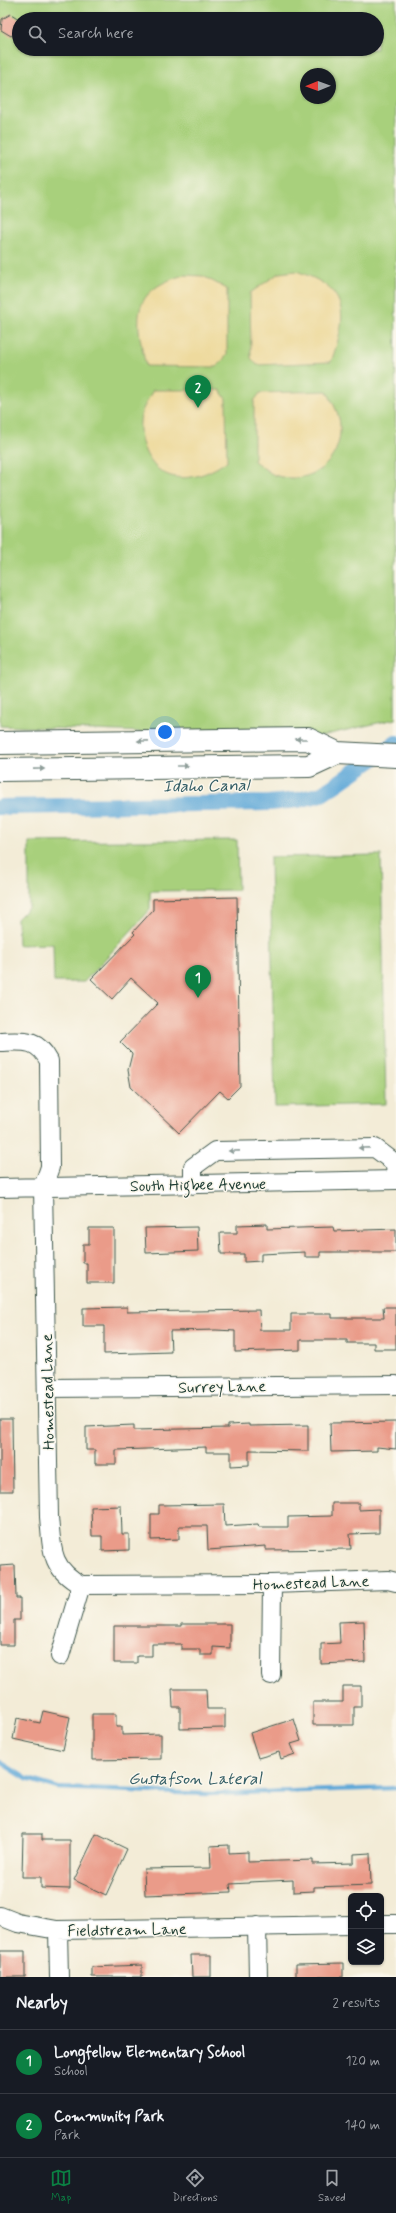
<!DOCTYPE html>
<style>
:root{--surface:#171b24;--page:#20242c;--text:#f1f3f6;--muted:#9ea1a6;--line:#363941;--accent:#0b8043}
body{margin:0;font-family:Mynerve,sans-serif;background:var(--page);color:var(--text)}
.controls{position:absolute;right:12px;bottom:12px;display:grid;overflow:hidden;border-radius:6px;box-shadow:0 1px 3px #0004}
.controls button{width:36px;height:36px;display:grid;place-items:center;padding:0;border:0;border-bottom:1px solid var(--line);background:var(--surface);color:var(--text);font:20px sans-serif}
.compass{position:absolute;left:300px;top:68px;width:36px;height:36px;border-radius:50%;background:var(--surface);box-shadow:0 1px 3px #0004;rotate:269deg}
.you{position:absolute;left:165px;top:732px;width:14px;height:14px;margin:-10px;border:3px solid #fff;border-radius:50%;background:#1a73e8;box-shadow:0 0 0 6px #1a73e833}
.badge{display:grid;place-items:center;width:26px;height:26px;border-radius:50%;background:var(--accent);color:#fff;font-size:13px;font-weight:700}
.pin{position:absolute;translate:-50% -33px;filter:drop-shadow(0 1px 2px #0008)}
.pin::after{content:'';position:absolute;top:21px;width:14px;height:12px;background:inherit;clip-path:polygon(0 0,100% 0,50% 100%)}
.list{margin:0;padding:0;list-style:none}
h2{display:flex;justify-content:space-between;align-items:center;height:52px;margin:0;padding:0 16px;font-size:17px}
h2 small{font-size:13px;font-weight:400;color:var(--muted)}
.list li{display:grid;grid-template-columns:26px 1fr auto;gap:12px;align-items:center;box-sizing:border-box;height:64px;padding:0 16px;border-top:1px solid var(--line)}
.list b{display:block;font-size:15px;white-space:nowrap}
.list p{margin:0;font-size:13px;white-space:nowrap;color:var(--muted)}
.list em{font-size:13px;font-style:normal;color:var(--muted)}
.icon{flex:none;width:22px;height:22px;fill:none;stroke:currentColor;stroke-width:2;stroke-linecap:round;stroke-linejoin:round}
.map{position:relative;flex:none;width:396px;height:1977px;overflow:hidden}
.search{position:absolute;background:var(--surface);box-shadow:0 1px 3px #0004;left:12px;right:12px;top:12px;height:44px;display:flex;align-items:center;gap:10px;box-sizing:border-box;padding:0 14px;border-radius:22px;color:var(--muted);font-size:15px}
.sheet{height:180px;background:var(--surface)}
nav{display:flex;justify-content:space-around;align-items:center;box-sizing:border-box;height:56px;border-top:1px solid var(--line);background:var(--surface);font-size:11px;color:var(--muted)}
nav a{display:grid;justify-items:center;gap:2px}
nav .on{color:var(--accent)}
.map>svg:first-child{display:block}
</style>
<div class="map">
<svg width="396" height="1977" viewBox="0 0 396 1977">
<rect width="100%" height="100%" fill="#fbf7ec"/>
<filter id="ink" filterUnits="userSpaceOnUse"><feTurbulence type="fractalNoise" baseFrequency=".025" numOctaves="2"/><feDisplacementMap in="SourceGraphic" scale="8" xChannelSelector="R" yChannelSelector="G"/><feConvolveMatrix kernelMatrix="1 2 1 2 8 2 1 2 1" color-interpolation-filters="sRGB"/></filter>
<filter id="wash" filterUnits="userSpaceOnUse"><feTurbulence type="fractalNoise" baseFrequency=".012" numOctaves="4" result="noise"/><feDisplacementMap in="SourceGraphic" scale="16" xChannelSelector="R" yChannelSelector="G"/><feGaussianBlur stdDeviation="0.9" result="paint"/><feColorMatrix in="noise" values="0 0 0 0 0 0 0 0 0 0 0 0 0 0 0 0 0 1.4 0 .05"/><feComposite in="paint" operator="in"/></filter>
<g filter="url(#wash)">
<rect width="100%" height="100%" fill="#f3ecd7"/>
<!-- green -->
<path fill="#a8d07c" stroke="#648658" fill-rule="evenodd" d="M0,0H396L395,719L308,739L0,726ZM19,19H377V49H19ZM306,74H330V98H306Z
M237,840L238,890L150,891V910L84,982H54L53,944L18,945L17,919L29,907V842Z
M381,855L386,1104L275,1107L270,857Z"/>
<!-- sand -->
<path fill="#eeda9e" stroke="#868c69" d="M296,271C350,289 348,314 331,362L257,365L251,358L250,293L279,273Z
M184,275L203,276L227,289V355L217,367L146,366C135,319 129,291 184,275Z
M153,390H220L226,399L227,461C212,472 194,480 175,477C148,472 136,439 141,415C143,407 149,398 153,390Z
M327,391C332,402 340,414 340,426C342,462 310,487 274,475C268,472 260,465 254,461V401L260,393Z"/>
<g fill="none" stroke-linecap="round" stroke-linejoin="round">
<!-- stream -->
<path stroke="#61a9d8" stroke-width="4.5" d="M0,1762L27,1779L58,1788L207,1794L396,1788"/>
<!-- canal -->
<path stroke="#61a9d8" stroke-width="16" d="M0,807L269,803L298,800L322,794L396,743"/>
</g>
<g id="blocks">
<!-- building -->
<path fill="#ea9b89" d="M11,14L19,19V31L11,36L1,30L2,19Z
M237,897L240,1086L228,1098L220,1091L179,1133L131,1087L128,1070L132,1054L120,1042L158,1003L131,978L112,999L91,979L135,934L133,932L153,910V899Z
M267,1224V1229L333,1227L334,1231L396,1229V1252H320V1257H305V1252L261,1254V1261L244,1262V1254H221L220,1233H237V1225Z
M197,1227L198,1251L146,1253L145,1228Z
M89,1228H114V1283H87V1263H83V1244H89Z
M127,1307V1312L259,1310L260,1330H291V1314H332V1318H384L383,1307H396V1349H374V1343H347V1340H300V1350L235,1352V1331L216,1330L170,1331L171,1352L104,1354V1326H83V1308Z
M0,1419H12L13,1491H0Z
M396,1422V1449L377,1447V1451L331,1452L330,1423Z
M249,1424V1426L308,1425V1451L249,1450V1465L231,1466V1452H206V1447L116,1450V1464H95V1450H86V1427L134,1425V1430L228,1428V1425Z
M332,1503H359V1510L379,1509V1533L350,1534L351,1549L266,1550V1546L208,1550L207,1526H179V1539L151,1540V1514H159V1505L224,1504L225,1526L258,1524L259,1527H288V1517L332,1516Z
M121,1506L122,1534H129V1550L102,1551V1536H92L91,1507Z
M15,1565L16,1598H20V1620H14V1645H0V1566Z
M364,1621L365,1662L321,1664V1644L340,1643L339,1622Z
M181,1624H230V1648L213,1647V1655H200V1649H181V1644H152V1656H137V1663H114V1626H181Z
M343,1686H361V1707H354V1725H313V1702H343Z
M172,1689H206L207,1709H225V1728L180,1729V1707H173Z
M43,1711L70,1717L63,1750L13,1739L17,1718L40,1723Z
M92,1714H116V1727H122V1735L161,1734V1759L92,1760Z
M294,1719L301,1741L291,1744L295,1754L281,1759L279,1752L258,1758L250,1733Z
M23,1834H42V1840H70V1889L41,1888V1877H22Z
M96,1834L127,1849L106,1895L74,1880Z
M229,1845V1853L248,1852V1862L313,1860V1864L354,1863V1854L370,1853L371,1885L314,1887V1891L293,1892V1880L249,1882V1883L230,1884L231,1892L145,1895L144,1869L211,1868L210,1846Z
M0,1951H25V1977H0Z
M191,1955H211V1977H192Z
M343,1963V1977H296V1964Z
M142,1965V1977H92V1967Z"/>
</g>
</g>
<g filter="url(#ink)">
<use href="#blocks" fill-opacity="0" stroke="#3f574c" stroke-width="1"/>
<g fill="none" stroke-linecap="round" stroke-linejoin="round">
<!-- minor casing -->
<g stroke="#3f574c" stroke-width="20">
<path id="minor" d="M0,1042C23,1041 37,1038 49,1061L50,1167L43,1187L49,1517C52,1549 50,1568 81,1585L272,1584L388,1580L396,1582
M193,1185V1167L215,1151L375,1148L395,1163L396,1180
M0,1188L396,1180
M47,1388L396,1385
M60,1656L81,1585
M271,1675L272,1584
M0,1916L18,1923L57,1930L351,1925
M381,1924H396
M257,1926L258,1977
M58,1930L59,1977"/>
</g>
<!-- major casing -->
<g stroke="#3f574c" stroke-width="24">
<path id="major" d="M0,743L308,739L337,753L396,756
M0,770L309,766L337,753"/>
</g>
<!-- minor -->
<use href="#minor" stroke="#fff" stroke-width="18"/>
<!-- major -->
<use href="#major" stroke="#fff" stroke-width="22"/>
</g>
<!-- one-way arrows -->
<defs><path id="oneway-solid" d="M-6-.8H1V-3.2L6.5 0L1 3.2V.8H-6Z"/></defs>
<g fill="#8f9e9a">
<use href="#oneway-solid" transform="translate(301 739) rotate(180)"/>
<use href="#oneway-solid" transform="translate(143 741) rotate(179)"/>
<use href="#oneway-solid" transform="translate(183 766)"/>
<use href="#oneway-solid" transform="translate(39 769) rotate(-1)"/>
<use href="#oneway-solid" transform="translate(364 1148) rotate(179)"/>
<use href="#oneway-solid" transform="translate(234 1151) rotate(179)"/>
</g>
</g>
<g text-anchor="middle" stroke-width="3" stroke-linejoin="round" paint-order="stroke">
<!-- street labels -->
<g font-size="16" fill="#1f3d34" stroke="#fbf7ec">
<text transform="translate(198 1184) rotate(-1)" y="6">South Higbee Avenue</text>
<text transform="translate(222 1386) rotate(-1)" y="6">Surrey Lane</text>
<text transform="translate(47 1392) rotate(-91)" y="6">Homestead Lane</text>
<text transform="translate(311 1582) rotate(-2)" y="6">Homestead Lane</text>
<text transform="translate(127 1929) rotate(-1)" y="6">Fieldstream Lane</text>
</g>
<!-- water labels -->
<g font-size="17" font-style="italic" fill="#335d65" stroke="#fbf7ec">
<text transform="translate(206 785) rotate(-1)" y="6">Idaho Canal</text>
<text x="195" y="1784">Gustafson Lateral</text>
</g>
</g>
</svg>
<div class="controls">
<button><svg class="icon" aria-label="locate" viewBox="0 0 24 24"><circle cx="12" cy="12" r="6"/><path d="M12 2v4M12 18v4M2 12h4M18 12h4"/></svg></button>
<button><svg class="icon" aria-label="layers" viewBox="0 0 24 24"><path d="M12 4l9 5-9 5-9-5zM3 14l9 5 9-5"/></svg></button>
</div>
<svg class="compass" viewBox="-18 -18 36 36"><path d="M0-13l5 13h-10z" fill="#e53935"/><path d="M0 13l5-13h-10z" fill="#9ea1a6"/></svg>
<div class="you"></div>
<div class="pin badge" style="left:198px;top:998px">1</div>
<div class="pin badge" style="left:198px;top:408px">2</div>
<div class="search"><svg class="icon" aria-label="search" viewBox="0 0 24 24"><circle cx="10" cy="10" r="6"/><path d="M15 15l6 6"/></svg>Search here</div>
</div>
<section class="sheet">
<h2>Nearby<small>2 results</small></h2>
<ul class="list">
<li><span class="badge">1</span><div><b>Longfellow Elementary School</b><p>School</p></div><em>120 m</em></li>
<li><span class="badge">2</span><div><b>Community Park</b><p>Park</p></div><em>140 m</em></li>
</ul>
</section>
<nav>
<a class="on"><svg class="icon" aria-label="map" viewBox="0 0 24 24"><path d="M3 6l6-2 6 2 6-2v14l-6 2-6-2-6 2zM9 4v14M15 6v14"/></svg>Map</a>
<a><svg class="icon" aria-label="directions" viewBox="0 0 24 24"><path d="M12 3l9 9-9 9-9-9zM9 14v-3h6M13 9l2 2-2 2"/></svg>Directions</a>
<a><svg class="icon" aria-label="saved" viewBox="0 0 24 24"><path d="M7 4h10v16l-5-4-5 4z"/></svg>Saved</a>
</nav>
